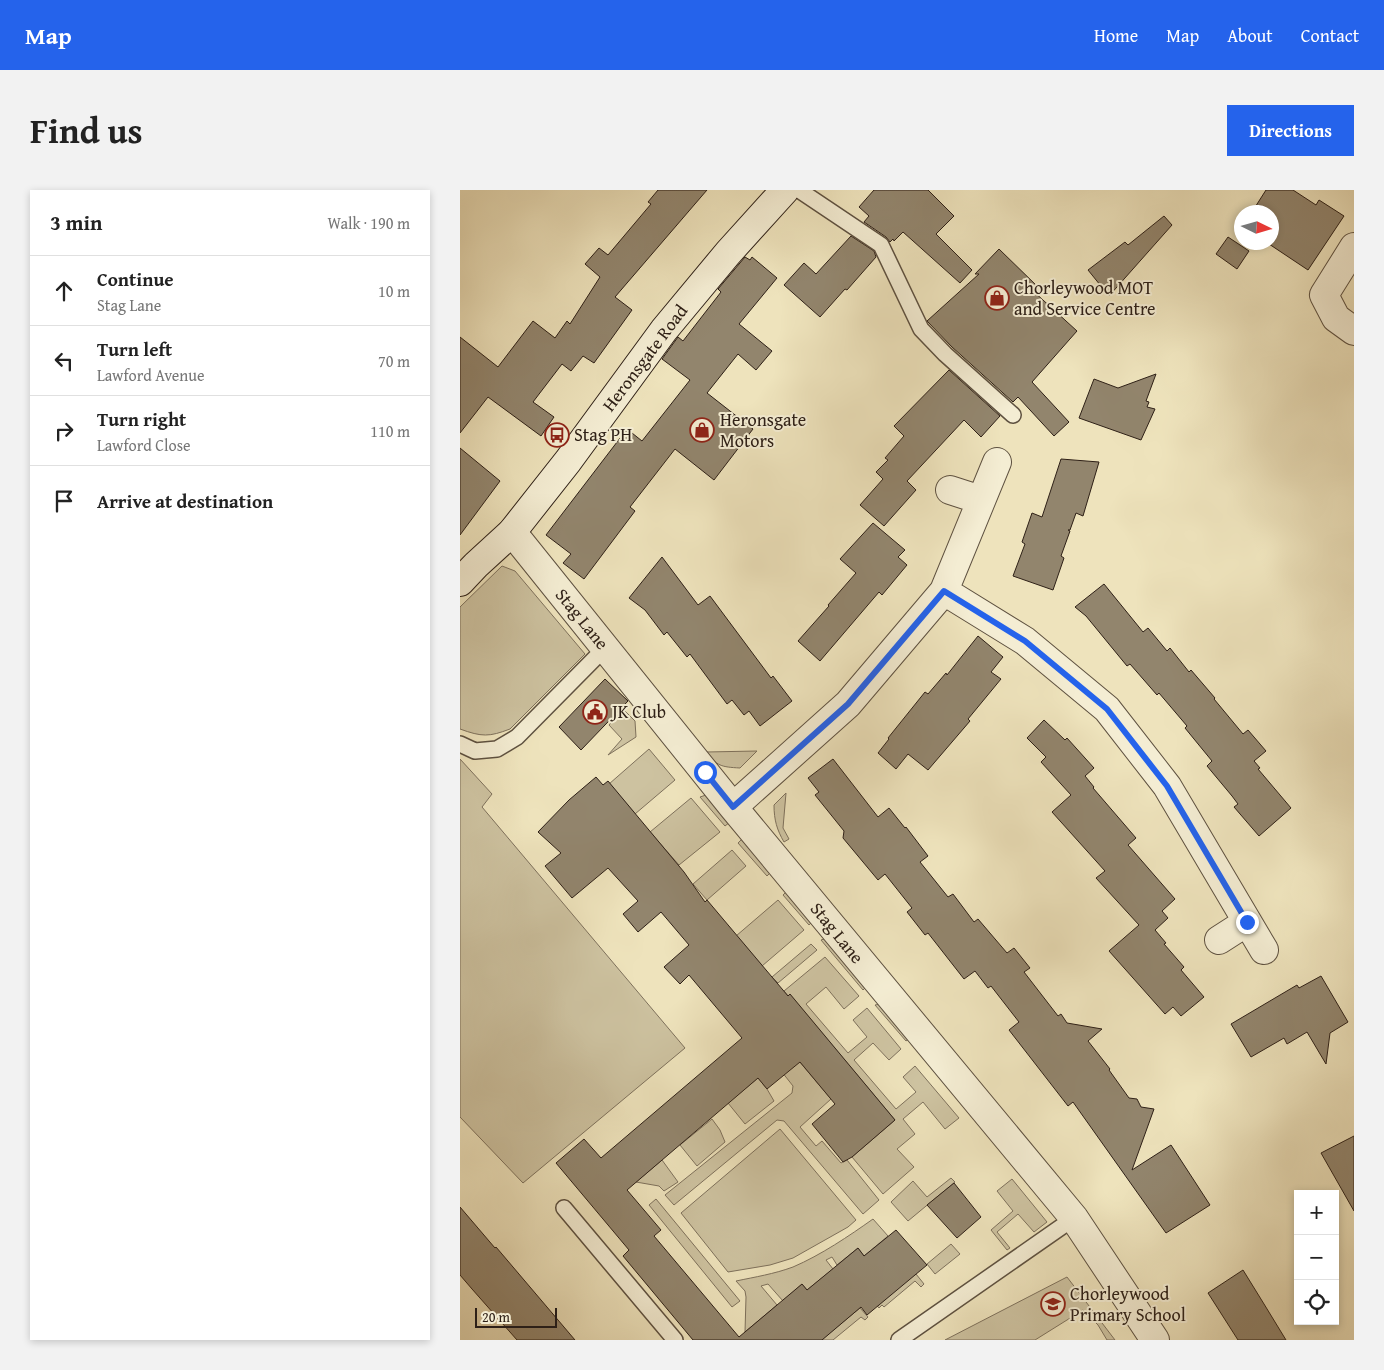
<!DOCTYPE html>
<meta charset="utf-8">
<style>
:root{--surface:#fff;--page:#f2f2f2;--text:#222;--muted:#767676;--line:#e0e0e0;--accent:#2563eb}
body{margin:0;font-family:"Gentium Book Plus",serif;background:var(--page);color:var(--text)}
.controls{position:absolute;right:15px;bottom:15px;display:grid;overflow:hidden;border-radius:0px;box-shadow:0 2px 8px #0003}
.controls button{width:45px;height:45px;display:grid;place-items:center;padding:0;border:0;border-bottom:1px solid var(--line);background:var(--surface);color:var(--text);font:25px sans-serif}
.compass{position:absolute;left:774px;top:15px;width:45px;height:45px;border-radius:50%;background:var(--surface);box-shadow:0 2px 8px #0003;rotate:95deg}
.scale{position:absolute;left:15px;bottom:12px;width:82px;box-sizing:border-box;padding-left:5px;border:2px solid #2e2017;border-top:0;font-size:14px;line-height:18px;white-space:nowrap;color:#2e2017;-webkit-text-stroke:4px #f4edd3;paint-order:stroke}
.stop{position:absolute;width:15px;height:15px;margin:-11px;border:4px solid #2563eb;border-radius:50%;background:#fff}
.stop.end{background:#2563eb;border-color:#fff;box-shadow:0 1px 5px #0008}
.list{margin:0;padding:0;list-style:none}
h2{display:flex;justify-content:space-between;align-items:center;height:65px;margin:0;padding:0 20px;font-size:21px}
h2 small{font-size:16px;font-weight:400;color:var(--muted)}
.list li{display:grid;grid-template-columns:32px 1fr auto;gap:15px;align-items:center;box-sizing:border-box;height:70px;padding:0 20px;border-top:1px solid var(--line)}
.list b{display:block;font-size:19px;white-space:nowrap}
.list p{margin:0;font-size:16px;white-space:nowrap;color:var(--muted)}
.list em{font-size:16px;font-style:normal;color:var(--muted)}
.icon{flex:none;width:28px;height:28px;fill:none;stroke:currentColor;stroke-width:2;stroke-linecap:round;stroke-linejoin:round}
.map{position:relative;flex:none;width:894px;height:1150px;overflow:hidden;border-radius:0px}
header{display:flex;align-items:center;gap:30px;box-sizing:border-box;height:70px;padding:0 25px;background:var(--accent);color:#fff}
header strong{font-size:24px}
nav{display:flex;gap:28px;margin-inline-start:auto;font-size:18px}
.intro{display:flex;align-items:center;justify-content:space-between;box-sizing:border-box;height:120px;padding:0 30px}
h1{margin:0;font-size:35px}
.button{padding:12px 22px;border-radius:0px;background:var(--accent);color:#fff;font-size:18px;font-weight:700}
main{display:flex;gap:30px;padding:0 30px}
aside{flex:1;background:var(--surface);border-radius:0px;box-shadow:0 2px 8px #0003}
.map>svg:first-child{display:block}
</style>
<header>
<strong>Map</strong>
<nav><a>Home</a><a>Map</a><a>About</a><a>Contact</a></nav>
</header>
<div class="intro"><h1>Find us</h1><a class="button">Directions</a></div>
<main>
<aside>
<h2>3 min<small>Walk · 190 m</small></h2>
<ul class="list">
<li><svg class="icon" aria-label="ahead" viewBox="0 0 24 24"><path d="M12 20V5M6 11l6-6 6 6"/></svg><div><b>Continue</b><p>Stag Lane</p></div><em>10 m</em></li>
<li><svg class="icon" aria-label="left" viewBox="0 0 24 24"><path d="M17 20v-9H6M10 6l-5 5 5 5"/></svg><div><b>Turn left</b><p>Lawford Avenue</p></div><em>70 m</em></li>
<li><svg class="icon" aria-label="right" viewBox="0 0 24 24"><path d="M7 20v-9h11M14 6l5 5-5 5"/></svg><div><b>Turn right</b><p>Lawford Close</p></div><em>110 m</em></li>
<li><svg class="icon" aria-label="arrive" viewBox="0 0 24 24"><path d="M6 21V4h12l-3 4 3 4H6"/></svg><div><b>Arrive at destination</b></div></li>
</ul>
</aside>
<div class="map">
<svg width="894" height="1150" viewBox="0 0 894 1150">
<rect width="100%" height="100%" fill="#eee3bc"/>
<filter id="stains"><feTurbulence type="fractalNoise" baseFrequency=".004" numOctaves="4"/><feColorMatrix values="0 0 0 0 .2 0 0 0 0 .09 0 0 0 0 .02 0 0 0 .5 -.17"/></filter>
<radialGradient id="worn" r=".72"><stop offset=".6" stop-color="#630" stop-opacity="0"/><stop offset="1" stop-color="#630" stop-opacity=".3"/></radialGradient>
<!-- green -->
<path fill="#cdc2a0" stroke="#7e715c" d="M42,376L55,381L125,464L50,539C29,547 22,547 0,539V417Z
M163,519L175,531L176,547L148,565L162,549L149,535Z
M189,559L215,590L175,624L149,594Z
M297,561L280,578C261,577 257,576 246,562Z
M0,569L32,604L22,617L225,858L63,993L0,927Z
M326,603L323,638L329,649L324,652C317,640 314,630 314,615Z
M246,605L270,632L265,636L240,607Z
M231,608L260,642L219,675L190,642Z
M282,649L311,682L307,686L278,653Z
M272,660L286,676L247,710L233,694Z
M326,702L352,732L349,735L323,705Z
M318,710L344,740L302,776L276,746Z
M367,748L407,796L403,800L361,750Z
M351,754L357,760L318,793L312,787Z
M365,767L399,806L384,819L366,797L346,814L388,863L407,847L393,830L407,818L441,859L429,870L413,853L394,870L436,919L456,902L443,887L455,876L499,928L485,939L463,912L443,929L455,944L437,959L454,977L423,1004L392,967L435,930L330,805L328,806L324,801Z
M421,814L450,848L446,851L415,815Z
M333,864L371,909L340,937L356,956L362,951L381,973L387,970L419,1010L403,1024L324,931L317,930L214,1015L205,1005L332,903L333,896L318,877Z
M298,888L307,899L314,911L285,934L268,913Z
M252,929L260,940L265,952L237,976L220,955Z
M320,939L396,1030L388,1037L333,1068L310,1075L268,1082L221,1023Z
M202,970L218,992L204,1001L199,996L176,992Z
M491,988L495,992L448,1031L431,1012L453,991L467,1007Z
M552,989L587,1032L574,1042L558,1024L537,1042L550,1058L547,1060L531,1040L553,1021L537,1001Z
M196,1009L280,1111L272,1117L189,1015Z
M413,1029L428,1046L404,1066L398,1058L377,1075L372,1067L366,1070L373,1079L347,1100L342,1094L323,1111L308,1094L301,1096L317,1115L285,1142L286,1107L285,1101L276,1091C295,1087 314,1084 333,1077C361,1065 389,1046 413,1029Z
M491,1054L500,1064L475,1084L467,1074Z
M456,1084L464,1094L461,1097L455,1091L424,1117L422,1115L419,1118L410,1107Z
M607,1087L655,1150H647L638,1135L623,1120L575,1150H485Z
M400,1118L408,1127L405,1130L401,1127L373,1150H361Z"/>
<!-- building -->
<path fill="#92856d" stroke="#2e2017" d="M198,0H247L155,107L172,120L134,173L123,166L111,181L102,174L73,212L94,227L81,246L28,207L0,243V147L38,177L73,131L95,148L107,131L110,134L140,87L125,74L139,58L148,65L191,14L188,12Z
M414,0H468L494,26L476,44L512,80L500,93L443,42L434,51L433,49L430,52L426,47L404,32L409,26L399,17Z
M806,0H833L856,15L859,10L884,26L848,80L806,52H812V22H792Z
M704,26L712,35L649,106L628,80L665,52L668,55Z
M391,46L414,61L416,67L387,100L385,99L360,127L324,95L344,73L356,84Z
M768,47L789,61L777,79L756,64Z
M539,59L577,96L572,100L617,141L572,192L609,232L594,246L558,207L553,212L492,157L467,131L519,84H515Z
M285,67L290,70L292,67L317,88L279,134L312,161L296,180L278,164L247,203L293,239L254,290L215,259L170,317L175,321L124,389L103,373L111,364L86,345L167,239L182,251L230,190L202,169L218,147L223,151L261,102L258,99Z
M489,180L540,226L521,247L504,230L447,291L456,300L424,336L400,315L423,289L416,282L428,270L425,268L444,246L434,236Z
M696,184L686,211L689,212L687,217L695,219L681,250L619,228L634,189L658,198Z
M0,258L40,291L0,345Z
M601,269L639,272L623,326L616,323L610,340H608L610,341L601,366L604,368L593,400L553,386L565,354L562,352L572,323L582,327Z
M413,333L445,360L438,367L447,375L422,405L419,402L360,471L338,451L369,416L368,415L396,383L380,369Z
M202,367L238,415L250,406L311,488L313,486L332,511L300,536L289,521L284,525L272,510L267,514L230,464L227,467L207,442L204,445L185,420L169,408Z
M644,394L683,442L688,438L707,461L710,458L729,482L731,480L755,508L754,509L783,544L788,540L806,561L794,571L800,578L798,579L831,618L799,646L774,617L778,614L772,606L747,576L752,571L725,538L727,536L699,503L697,505L670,474L667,476L626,426L615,417Z
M518,446L543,467L531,482L541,489L508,529L510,531L468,580L448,564L436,579L418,563L429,549L428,548L465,502L468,504L486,483L487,485Z
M145,489L168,511L121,560L99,537Z
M584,530L605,550L607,548L634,578L625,586L634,597L633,598L676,648L668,655L715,709L702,721L708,728L695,740L706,753L704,754L724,777L721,780L744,807L721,826L713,817L705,824L649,761L679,735L636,688L645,681L592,622L611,605L581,572L586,567L567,548Z
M373,569L418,627L429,618L445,638L446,637L468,666L460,672L488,707L493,704L514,732L518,729L547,763L554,758L570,778L564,782L598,826L601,824L607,833L642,839L628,851L650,879L649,880L669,908L677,909L681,917L694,919L672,980L711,955L750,1015L706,1043L613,912L608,916L549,840L559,832L531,796L528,798L515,781L504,789L468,743L465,745L447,722L452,718L425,684L418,690L383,648L384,641L355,605L359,602L348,588Z
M136,587L143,595L148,591L224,682L245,712L247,710L328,806L330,804L435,930L392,967L383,972L352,934L375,914L340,872L307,899L298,888L167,1000L201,1040L194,1046L279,1147L342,1094L347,1100L398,1058L404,1066L436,1040L467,1075L407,1125L401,1117L362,1150H233L163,1066L169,1060L96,973L124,949L141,968L282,848L229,785L220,794L204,777L229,755L201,722L178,742L163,724L178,711L148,678L112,708L85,676L101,663L78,642L109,610Z
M861,786L888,832L870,843L866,874L847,842L827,854L824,848L791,867L771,834L837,795L839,798Z
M894,946V1021L861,963Z
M494,993L521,1027L497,1048L467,1015Z
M0,1017L35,1058L36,1057L115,1150H57L12,1099L0,1085Z
M783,1080L804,1114L826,1150H778L748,1103Z"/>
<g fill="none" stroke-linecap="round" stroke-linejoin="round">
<!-- lane casing -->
<g stroke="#5e5140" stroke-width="18">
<path id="lane" d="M339,0L421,55L461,139L485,164L553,225
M0,554L15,561L37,559L57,547L145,458
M104,1018L215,1150
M439,1150L614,1028"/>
</g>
<!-- street casing -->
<g stroke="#5e5140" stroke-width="30">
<path id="street" d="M894,57L864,105L876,128L894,141
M490,300L521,310
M52,342L273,617L614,1028L695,1150
M484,401L565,451L647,519L707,596L804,760
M273,617L388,514L484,401L537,272
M759,750L787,732"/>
</g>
<!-- secondary casing -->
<g stroke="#2e2017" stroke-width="30">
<path id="secondary" d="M0,392L16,375L52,342L108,271L204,140L268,63L325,0"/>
</g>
<!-- lane -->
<use href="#lane" stroke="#f4edd3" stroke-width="15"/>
<!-- street -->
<use href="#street" stroke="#f4edd3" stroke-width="28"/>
<!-- secondary -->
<use href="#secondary" stroke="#f4edd3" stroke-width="28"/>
</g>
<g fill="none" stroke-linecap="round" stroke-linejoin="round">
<!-- route -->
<path stroke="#2563eb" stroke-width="6" d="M245,582L273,617L388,514L484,401L565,451L647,519L707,596L787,732"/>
</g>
<!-- icons -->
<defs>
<g id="shop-ring" transform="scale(1.25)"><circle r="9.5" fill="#f4edd3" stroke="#8f2418" stroke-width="1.5"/><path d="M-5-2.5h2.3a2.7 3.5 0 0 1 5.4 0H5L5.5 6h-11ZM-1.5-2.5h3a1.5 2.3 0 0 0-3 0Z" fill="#8f2418"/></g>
<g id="bus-ring" transform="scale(1.25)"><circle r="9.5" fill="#f4edd3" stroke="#8f2418" stroke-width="1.5"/><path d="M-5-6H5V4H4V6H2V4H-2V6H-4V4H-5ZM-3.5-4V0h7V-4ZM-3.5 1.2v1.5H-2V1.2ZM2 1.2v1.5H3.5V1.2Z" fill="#8f2418"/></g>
<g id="civic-ring" transform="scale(1.25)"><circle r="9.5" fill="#f4edd3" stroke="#8f2418" stroke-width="1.5"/><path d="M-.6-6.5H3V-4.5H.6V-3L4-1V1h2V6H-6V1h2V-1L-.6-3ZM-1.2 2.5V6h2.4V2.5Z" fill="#8f2418"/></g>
<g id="school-ring" transform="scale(1.25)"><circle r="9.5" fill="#f4edd3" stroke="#8f2418" stroke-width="1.5"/><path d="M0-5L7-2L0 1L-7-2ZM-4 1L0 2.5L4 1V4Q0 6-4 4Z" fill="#8f2418"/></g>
</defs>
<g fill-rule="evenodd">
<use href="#shop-ring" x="537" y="108"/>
<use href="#shop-ring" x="242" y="240"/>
<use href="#bus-ring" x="97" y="245"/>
<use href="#civic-ring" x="135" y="522"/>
<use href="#school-ring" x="593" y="1114"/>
</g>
<g text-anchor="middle" stroke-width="4" stroke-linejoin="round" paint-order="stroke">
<!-- poi labels -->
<g font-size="18" fill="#2e2017" stroke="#f4edd3" text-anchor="start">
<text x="554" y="104">Chorleywood MOT<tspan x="554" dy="21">and Service Centre</tspan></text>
<text x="260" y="236">Heronsgate<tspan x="260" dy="21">Motors</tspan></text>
<text x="114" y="251">Stag PH</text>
<text x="152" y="528">JK Club</text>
<text x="610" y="1110">Chorleywood<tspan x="610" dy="21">Primary School</tspan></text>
</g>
<!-- street labels -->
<g font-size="18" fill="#2e2017" stroke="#f4edd3">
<text transform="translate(185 168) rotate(-53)" y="6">Heronsgate Road</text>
<text transform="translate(122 429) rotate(51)" y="6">Stag Lane</text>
<text transform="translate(377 743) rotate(51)" y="6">Stag Lane</text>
</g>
</g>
<rect width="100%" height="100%" filter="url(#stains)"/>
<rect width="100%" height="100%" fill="url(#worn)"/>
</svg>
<div class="controls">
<button>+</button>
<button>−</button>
<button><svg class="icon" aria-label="locate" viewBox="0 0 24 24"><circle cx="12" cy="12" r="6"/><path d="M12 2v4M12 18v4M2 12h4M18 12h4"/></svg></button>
</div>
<svg class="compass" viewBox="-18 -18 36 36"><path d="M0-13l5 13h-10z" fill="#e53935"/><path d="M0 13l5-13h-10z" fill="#767676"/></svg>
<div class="scale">20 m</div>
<div class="stop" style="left:245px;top:582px"></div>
<div class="stop end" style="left:787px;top:732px"></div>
</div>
</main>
